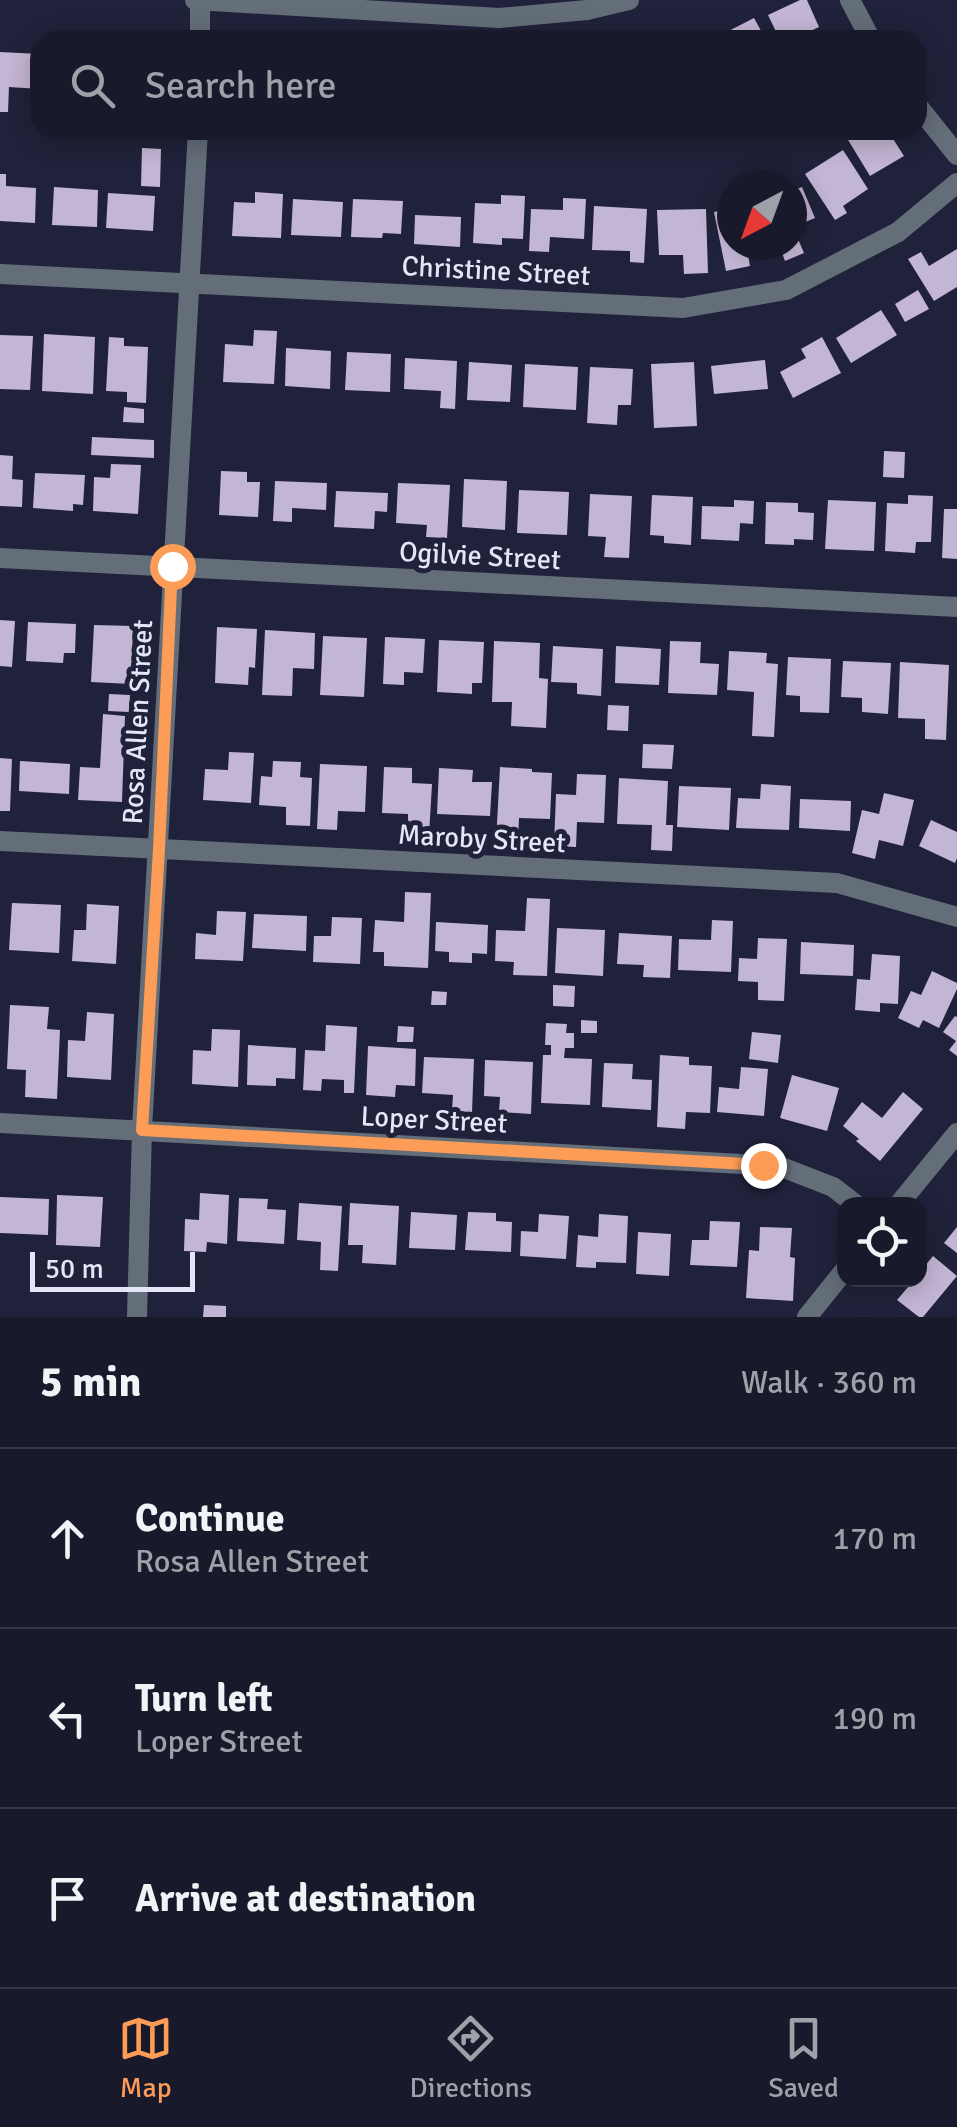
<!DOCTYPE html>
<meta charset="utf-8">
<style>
:root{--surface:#181a2c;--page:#212334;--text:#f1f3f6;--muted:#9fa1a9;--line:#363848;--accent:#fd9c56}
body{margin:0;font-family:Signika,sans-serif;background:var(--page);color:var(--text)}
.controls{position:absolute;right:30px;bottom:30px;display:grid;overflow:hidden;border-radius:20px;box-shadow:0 5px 25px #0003}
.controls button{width:90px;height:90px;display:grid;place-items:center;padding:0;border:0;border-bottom:2px solid var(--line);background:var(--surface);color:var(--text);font:50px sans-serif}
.compass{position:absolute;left:717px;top:170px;width:90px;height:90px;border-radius:50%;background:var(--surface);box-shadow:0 5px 25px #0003;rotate:221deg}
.scale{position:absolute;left:30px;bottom:25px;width:165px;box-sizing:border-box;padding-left:10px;border:5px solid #e3e6f7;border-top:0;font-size:28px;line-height:35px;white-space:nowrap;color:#e3e6f7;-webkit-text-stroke:8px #20223b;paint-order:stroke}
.stop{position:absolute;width:30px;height:30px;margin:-22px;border:8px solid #fd9c56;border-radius:50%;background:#fff}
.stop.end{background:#fd9c56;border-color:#fff;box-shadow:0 2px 10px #0008}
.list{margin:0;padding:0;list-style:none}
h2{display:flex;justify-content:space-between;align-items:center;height:130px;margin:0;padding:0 40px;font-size:42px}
h2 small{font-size:32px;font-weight:400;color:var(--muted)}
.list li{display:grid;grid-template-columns:65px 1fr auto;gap:30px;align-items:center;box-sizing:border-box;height:180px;padding:0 40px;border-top:2px solid var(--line)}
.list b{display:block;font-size:38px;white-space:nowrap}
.list p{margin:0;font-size:32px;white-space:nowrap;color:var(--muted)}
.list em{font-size:32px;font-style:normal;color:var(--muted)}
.icon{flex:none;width:55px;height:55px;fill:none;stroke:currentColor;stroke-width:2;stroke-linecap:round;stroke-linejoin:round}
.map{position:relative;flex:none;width:957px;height:1317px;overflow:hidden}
.search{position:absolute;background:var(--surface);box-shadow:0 5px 25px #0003;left:30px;right:30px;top:30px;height:110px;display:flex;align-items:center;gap:25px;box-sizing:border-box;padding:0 35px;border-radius:30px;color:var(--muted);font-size:38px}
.sheet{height:670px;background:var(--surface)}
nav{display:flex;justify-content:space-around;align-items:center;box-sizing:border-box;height:140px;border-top:2px solid var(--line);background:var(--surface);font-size:28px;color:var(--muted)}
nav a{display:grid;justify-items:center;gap:5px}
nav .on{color:var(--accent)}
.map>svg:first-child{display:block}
</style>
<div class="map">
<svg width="957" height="1317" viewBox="0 0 957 1317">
<rect width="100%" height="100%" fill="#20223b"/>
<!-- building -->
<path fill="#c3b5d4" d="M800,0H807L819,27L800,36L802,40H780L768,15Z
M754,18L766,40H711Z
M0,52L40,54V89L9,87L8,112H0Z
M842,130H874L878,137L888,131L904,156L870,176Z
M142,148L161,149L160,187L141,186Z
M843,150L868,189L843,206L847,213L835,220L805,174Z
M0,174H6V186L36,188L35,223L0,221Z
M54,187L98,190L97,227L52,225Z
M802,187L815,218L793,227L804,253L785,261L779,245H792V191Z
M255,192L283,194L281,238L232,236L234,202L255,203Z
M108,193L155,196L153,231L106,228Z
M501,195L525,196L523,239L502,238V245L473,243L475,203L501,204Z
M563,198L586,199L584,239L550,237L549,252L529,251L531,209L563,210Z
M293,199L343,202L341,237L291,235Z
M353,199L403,201L401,234L383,233L382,238L351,237Z
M594,206L647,209L644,263L630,262V251L592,250Z
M732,208V245L757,247L747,249L750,266L726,271L714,212Z
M706,209L708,273L684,274L683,255H659L657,210Z
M415,215L461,217L460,247L414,244Z
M957,249V287L934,301L908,259L921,252L929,266Z
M918,290L929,309L905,322L895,304Z
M881,310L897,335L851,363L836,338Z
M254,330L277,331L274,384L223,382L225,344L253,346Z
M44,334L95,337L93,394L42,391Z
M0,335L33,336L30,390L0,389Z
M109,337L124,338V346L148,347L146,403L127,402V392L106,391Z
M822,337L841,373L793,398L780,372L806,358L801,349Z
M286,348L331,351L330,389L285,386Z
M347,352L391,354L390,392L345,390Z
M405,358L457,361L455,409L440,408L441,391L404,389Z
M765,360L768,389L714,394L711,366Z
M469,362L512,365L510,402L467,400Z
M694,362L697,426L654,428L651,364Z
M525,364L578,367L576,410L523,407Z
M590,367L633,369L631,405H618L617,425L587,423Z
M124,407L144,409V423L123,422Z
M92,437L154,440V458L91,455Z
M884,451L905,452L904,478L883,477Z
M0,455L13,456L12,479L23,480L22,507L0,506Z
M111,464L141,465L138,514L93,511L94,477L110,478Z
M221,471L247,472V482H260L258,517L219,515Z
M35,473L85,475L83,505L73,504V511L33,508Z
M464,479L507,481L505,530L462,527Z
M275,481L327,483L326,510L292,508V522L273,521Z
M398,483L450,485L447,538L426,537L427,525L396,523Z
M519,490L569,492L567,535L517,533Z
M336,491L388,493L387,512L375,511L374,529L334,527Z
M590,494L632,496L629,558L604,557L606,537L588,536Z
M652,495L693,497L691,545L664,543V536L650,535Z
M908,495L933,496L931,542H916L915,553L885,551L887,503L908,504Z
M734,500L754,501L753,524L740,523L739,541L701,539L702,506L734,507Z
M828,500L876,502L874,551L825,549Z
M766,502L798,503V512L814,513L813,540L794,539V545L765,544Z
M944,509H957V559L942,558Z
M0,620L15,621L12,667L0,666Z
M28,622L76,624L75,653H64L63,663L26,661Z
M94,625L133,626L131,684L91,682Z
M217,627L257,629L255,668L249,667L248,685L215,683Z
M265,630L315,633L314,669L293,668L292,696L262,695Z
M323,636L367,638L364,697L320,695Z
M385,637L425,639L423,673L404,672V685L383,684Z
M439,640L484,642L482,683H472V694L437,692Z
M494,641L540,643L539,678L548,679L546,728L511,726L512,702H492Z
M670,641L701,642L700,663L719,664L717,695L668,693Z
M553,646L603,649L601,696L577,694V683L551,682Z
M616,646L661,649L659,685L615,683Z
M729,651L767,653L766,663L778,664L774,737L752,736L754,692L727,690Z
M788,657L831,659L829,713L800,712V696L786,695Z
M843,661L891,663L888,714L862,712V698L841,697Z
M900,662L949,665L946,740L925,739V719L898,718Z
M109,694L130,695L129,712L108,711Z
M608,705L629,706L628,731L607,730Z
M103,714L125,716L122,802L78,800L80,767L100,768Z
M643,744L674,745L672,769L642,768Z
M229,752L254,753L251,803L203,800L205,769L228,770Z
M0,758L12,759L10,811H0Z
M20,761L70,764L69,794L19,791Z
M273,761L301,762L300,777L312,778L310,826L286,825V807L259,805L261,776L272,777Z
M320,764L367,766L365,812L338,811L337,830L317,829Z
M384,767L412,768V783L432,784L429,835L408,834V814L382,813Z
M500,767L532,769V772L552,773L550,819L519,818L518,843L496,842Z
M439,768L473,770L472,782H492L490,816L437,814Z
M577,774L606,775L604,823L577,822L576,847L554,846L556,794L576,795Z
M619,778L668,781L666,825H673L672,851L651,850L652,825L617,824Z
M761,784L791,786L789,830L736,828L738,798L760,799Z
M679,786L731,788L729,830L677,827Z
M884,793L914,800L903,846L879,840L875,859L852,853L862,810L879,814Z
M800,799L851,801L850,831L799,828Z
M931,820L957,832V858L955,863L919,846Z
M405,892L431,893L428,968L384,966V952H373L375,920L404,922Z
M527,898L550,899L547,976L513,975L514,962L495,961L496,930L525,931Z
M12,903L61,905L59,953L9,950Z
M87,904L119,906L116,964L72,961L74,930H86Z
M217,911L246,912L243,961L195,959L196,933L216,935Z
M254,914L307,916L306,951L252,948Z
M332,917L362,918L360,964L313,962L314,936H331Z
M712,920L733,921L731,972L678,970L679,939L711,940Z
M436,922L488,925L487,954L472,953V963L449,962V952L435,951Z
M557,928L605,930L603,976L555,973Z
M619,933L672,936L670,978L643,977L644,965L617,964Z
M758,938L787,939L784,1001L758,1000V982L738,981L739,958L757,959Z
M801,942L854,945L853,976L800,974Z
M872,954L900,956L898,1004L880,1003V1012L855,1010L857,979L870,980Z
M932,971L957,983V989L939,1028L923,1020L919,1028L898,1018L911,991L921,995Z
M553,985L575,986L574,1007L553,1006Z
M432,991L447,992L446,1005H431Z
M10,1005L49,1007L47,1029L60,1030L57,1099L25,1097L26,1070L7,1069Z
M87,1012L114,1014L111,1080L67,1077L68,1040L85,1041Z
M955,1016L957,1017V1056L949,1050L956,1041L943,1032Z
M581,1020L597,1021V1033H581Z
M546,1023L567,1024L566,1033H574V1048H565L564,1058L592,1059L590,1105L541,1103L543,1055H551V1045H545Z
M326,1025L357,1027L354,1093H344V1080L322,1079L321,1091L303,1090L305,1050L325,1051Z
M398,1026L414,1027L413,1042H397Z
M212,1029L240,1030L238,1087L192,1084L193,1050L211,1051Z
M752,1032L781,1035L778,1063L749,1059Z
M248,1045L296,1048L295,1079L276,1078V1086L247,1085Z
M368,1046L416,1049L415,1086L396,1085L395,1097L366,1095Z
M660,1055L689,1057V1065L712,1066L710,1113L686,1112L685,1129L657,1127Z
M424,1057L474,1059L472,1112L452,1111L453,1095L422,1093Z
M485,1060L533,1062L531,1114L499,1112L500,1097L484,1096Z
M604,1063L633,1064L632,1079L652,1080L651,1110L602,1107Z
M741,1067L768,1069L764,1116L717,1112L719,1087L739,1089Z
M792,1075L839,1088L827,1131L780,1118Z
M903,1092L923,1109L880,1161L856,1141L859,1139L843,1126L862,1102L882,1118Z
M200,1193L229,1195L227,1244L207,1242L206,1252L184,1251L185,1219L199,1220Z
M57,1195L103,1197L100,1247L56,1245Z
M0,1197L49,1199L48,1235L0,1233Z
M239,1198L268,1199L267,1209L286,1210L284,1244L237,1241Z
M299,1203L342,1206L338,1271L320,1270L321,1242L297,1240Z
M350,1203L399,1206L396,1265L362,1263L363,1245H348Z
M411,1212L457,1215L455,1250L409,1248Z
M468,1212L496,1213V1221L512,1222L511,1252L465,1250Z
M539,1214L569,1216L566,1259L520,1256L521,1231L538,1232Z
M599,1214L628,1216L626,1263L596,1262V1268L576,1267L578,1235L598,1237Z
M710,1221L740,1222L737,1267L690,1265L692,1240H709Z
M760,1227L792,1228L790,1257L795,1258L793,1301L746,1298L749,1250L759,1251Z
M957,1227V1253L944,1243Z
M638,1232L671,1234L669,1276L636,1274Z
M933,1256L957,1276L923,1317H919L897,1300L914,1280H920V1272Z
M204,1305L226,1306V1317H203Z"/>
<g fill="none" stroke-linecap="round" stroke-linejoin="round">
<!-- minor -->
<path stroke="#646e79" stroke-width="20" d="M195,0L499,18L587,10L629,0
M850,0L871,40
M200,40V0
M917,105L957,155
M0,274L683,308L786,290L898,232L957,183
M0,558L957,607
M0,841L837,883L957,917
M0,1123L779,1166L833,1187L855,1204
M899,1204L957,1133
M137,1317L142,1129L198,130
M807,1317L844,1271"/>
</g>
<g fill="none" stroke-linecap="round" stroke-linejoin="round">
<!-- route -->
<path stroke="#fd9c56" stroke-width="12" d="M172,566L159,849L142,1130L763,1165"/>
</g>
<g text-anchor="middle" stroke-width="10" stroke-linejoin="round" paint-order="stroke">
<!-- street labels -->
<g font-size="28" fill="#e3e6f7" stroke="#20223b">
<text transform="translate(496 270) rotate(3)" y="10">Christine Street</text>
<text transform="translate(480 555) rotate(3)" y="10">Ogilvie Street</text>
<text transform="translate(137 722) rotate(-87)" y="10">Rosa Allen Street</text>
<text transform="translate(482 838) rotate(3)" y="10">Maroby Street</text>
<text transform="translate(434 1119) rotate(3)" y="10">Loper Street</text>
</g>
</g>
</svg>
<div class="controls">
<button><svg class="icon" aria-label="locate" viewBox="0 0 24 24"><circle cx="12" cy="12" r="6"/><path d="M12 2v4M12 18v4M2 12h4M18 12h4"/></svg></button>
</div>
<svg class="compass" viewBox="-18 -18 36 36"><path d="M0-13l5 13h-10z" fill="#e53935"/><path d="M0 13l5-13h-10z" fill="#9fa1a9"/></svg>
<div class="scale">50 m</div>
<div class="stop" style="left:172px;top:566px"></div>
<div class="stop end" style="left:763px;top:1165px"></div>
<div class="search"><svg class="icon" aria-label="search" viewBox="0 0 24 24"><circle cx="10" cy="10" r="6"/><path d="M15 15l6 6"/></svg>Search here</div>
</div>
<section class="sheet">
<h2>5 min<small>Walk · 360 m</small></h2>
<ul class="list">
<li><svg class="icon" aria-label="ahead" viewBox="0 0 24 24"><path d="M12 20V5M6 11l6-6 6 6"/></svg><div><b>Continue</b><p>Rosa Allen Street</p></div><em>170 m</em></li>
<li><svg class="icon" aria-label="left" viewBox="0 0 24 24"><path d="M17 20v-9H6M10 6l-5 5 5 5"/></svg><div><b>Turn left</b><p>Loper Street</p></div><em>190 m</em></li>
<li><svg class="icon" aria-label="arrive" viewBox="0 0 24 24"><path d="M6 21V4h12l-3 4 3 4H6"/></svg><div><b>Arrive at destination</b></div></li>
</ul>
</section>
<nav>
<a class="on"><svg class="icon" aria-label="map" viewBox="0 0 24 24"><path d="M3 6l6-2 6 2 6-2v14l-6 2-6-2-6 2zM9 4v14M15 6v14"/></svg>Map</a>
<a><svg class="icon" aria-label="directions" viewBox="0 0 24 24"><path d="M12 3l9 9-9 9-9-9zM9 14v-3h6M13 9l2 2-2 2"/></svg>Directions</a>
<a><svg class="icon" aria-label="saved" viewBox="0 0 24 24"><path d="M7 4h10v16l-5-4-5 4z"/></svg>Saved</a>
</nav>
